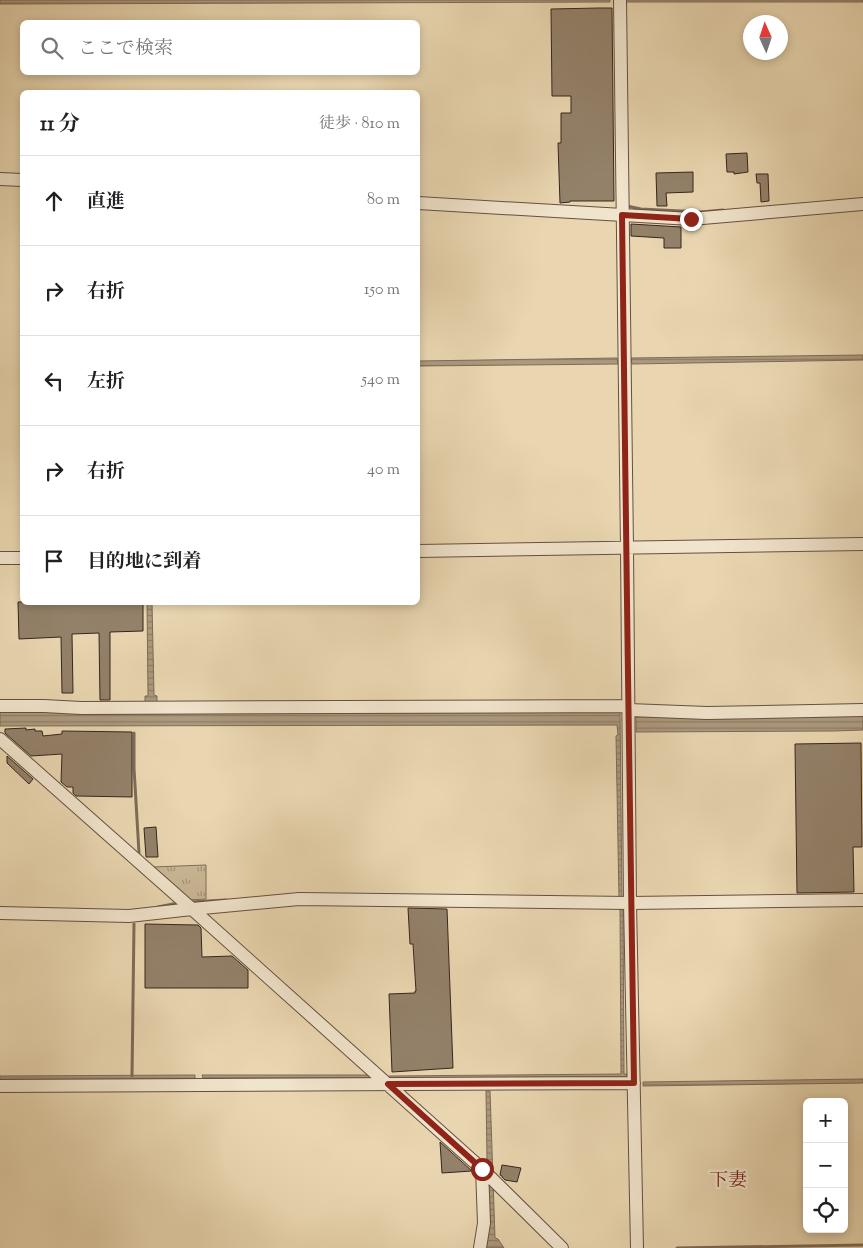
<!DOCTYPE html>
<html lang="ja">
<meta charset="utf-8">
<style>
:root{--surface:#fff;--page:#f2f2f2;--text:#202124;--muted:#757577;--line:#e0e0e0}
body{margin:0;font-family:"Sorts Mill Goudy","Noto Serif JP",serif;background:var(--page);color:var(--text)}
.controls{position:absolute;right:15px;bottom:15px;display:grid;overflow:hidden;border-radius:8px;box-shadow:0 2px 8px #0003}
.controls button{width:45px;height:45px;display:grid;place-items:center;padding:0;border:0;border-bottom:1px solid var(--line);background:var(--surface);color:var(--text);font:25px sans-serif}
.compass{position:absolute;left:743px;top:15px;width:45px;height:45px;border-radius:50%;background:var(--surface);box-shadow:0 2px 8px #0003;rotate:357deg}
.stop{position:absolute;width:15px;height:15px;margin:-11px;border:4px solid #8f2418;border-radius:50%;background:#fff}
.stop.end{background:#8f2418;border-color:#fff;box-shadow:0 1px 5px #0008}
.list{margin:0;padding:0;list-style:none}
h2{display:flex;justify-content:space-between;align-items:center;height:65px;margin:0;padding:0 20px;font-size:21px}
h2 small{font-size:16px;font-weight:400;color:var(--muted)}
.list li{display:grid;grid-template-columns:32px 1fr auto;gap:15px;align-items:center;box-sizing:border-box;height:90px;padding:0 20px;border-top:1px solid var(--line)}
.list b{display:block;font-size:19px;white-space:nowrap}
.list em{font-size:16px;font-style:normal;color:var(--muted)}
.icon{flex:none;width:28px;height:28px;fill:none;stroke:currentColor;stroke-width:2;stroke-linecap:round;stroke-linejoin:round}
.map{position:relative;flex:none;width:863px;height:1248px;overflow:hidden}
.search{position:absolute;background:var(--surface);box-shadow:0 2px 8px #0003;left:20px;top:20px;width:400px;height:55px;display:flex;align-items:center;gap:12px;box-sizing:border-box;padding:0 18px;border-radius:8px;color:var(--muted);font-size:19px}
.panel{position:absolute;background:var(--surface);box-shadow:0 2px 8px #0003;left:20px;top:90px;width:400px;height:515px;border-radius:8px}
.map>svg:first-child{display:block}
</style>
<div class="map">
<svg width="863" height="1248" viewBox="0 0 863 1248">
<defs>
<pattern id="grass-tufts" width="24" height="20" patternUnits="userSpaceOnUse" patternTransform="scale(1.25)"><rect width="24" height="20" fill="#cbb897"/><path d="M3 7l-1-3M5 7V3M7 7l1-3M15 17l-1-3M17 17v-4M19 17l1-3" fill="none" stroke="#a6957b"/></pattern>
<pattern id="water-rules" width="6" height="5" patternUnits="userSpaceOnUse" patternTransform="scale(1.25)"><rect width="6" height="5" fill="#ac9a7e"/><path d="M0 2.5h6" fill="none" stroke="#8d7d67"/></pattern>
</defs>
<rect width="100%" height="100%" fill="#e9d6b0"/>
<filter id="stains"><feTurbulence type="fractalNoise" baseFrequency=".004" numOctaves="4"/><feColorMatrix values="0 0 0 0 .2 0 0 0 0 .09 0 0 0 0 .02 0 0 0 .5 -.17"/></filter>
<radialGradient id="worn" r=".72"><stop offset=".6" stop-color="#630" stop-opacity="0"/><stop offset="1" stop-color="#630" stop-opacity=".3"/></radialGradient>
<!-- grass -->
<path fill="url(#grass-tufts)" stroke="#806e5a" d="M206,865V899L188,900L152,867Z"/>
<!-- water -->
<path fill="url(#water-rules)" stroke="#7d6b58" d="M0,0H610V2L0,4Z
M625,0H863V2H625Z
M863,355V360L632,364L631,358Z
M617,358L618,364L418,366V361Z
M147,602L152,603L154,695L157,696V703L151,713H385L620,711L622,899L619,898L616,736L618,735L617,725L0,726V710L145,702V696H148Z
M863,714V730L834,731L636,732V717Z
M620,909H623L624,1074H627L626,1077L388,1079L389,1076L621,1074Z
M195,1075V1079L0,1080V1076Z
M202,1075H371L370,1078H203Z
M863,1079V1083L643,1086V1082Z
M486,1091H490L495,1238L498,1239L504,1248H485L488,1227Z"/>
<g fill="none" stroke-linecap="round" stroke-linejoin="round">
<!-- stream -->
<path stroke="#7d6b58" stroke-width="3" d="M627,206L641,209L701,212L723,210
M134,733V768L139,853
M190,902L226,900
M158,907L178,903
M132,1076L134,924
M677,1248L863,1245"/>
</g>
<!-- building -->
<path fill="#93816a" stroke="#36251e" d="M599,8H612L614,201H570V202L560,203L558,143H561V113H571V96H552L551,9Z
M747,153L748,172L734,174V172H727L726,154Z
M693,172V192L666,193L667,206H657L656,173Z
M756,174H768L769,201L761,202L760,183H757Z
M631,224L681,227V248H664V238L631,236Z
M18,602H143V631L110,632V700H100L99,633L72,634L73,693H62L61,637L19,639Z
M26,728V730L35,729V731H42L43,736L62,734V731L132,732V797L76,796L73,793V787H67L61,782L62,754L31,756L5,733V729Z
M861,743L862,847H853L854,892L797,893L795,744Z
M7,756L33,779L29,784L7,763Z
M156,827L158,857H146L144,828Z
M408,908L447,909L453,1068L392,1072L389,994L415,993V991H416L413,944H410Z
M145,924L198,925L201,928L202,957L232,956L248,970V988H145Z
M440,1142L472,1171L442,1173Z
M502,1165L521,1168L517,1182L505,1180L502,1177V1176L500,1175Z"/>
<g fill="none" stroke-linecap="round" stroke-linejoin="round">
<!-- street casing -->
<g stroke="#635142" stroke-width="14">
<path id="street" d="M620,0L627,548L630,903L637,1248
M0,179L22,180
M418,203L691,219L863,204
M418,551L863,544
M0,558H22
M0,706H44L81,708L629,706
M629,710L707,713L863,710
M0,739L192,909L482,1169L562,1248
M0,913L129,916L192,909L299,899L630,903L863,900
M0,1086L634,1083
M480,1248L484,1223L482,1169"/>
</g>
<!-- street -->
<use href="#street" stroke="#f1e4cc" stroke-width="12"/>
</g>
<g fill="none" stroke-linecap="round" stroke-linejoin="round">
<!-- route -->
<path stroke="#8f2418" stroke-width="6" d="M482,1169L388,1084L634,1083C628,794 627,504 622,215L691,219"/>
</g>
<g text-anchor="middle" stroke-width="4.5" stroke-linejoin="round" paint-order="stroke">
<!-- neighbourhood labels -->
<g font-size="19" fill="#7a1f14" stroke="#f1e4cc">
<text x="728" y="1186">下妻</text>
</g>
</g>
<rect width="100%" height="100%" filter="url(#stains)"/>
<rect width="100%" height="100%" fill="url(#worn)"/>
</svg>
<div class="controls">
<button>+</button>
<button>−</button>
<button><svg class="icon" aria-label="locate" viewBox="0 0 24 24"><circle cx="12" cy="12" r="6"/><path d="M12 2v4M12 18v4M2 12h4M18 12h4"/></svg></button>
</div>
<svg class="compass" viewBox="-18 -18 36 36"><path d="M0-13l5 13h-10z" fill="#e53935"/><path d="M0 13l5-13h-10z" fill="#757577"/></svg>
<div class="stop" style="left:482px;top:1169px"></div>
<div class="stop end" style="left:691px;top:219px"></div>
<div class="search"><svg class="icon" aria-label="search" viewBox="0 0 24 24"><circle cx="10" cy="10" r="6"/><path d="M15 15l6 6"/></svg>ここで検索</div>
<section class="panel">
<h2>11 分<small>徒歩 · 810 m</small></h2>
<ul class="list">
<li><svg class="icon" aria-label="ahead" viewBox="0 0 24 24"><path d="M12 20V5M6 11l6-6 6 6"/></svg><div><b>直進</b></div><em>80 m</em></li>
<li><svg class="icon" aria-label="right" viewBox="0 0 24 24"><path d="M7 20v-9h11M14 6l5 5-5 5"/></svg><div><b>右折</b></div><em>150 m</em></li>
<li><svg class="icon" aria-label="left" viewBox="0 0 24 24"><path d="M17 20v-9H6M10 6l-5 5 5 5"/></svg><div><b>左折</b></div><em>540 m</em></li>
<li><svg class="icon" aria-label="right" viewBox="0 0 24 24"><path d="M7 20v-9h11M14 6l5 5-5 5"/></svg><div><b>右折</b></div><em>40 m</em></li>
<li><svg class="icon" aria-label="arrive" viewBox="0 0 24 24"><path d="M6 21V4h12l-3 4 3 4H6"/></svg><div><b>目的地に到着</b></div></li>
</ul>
</section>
</div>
